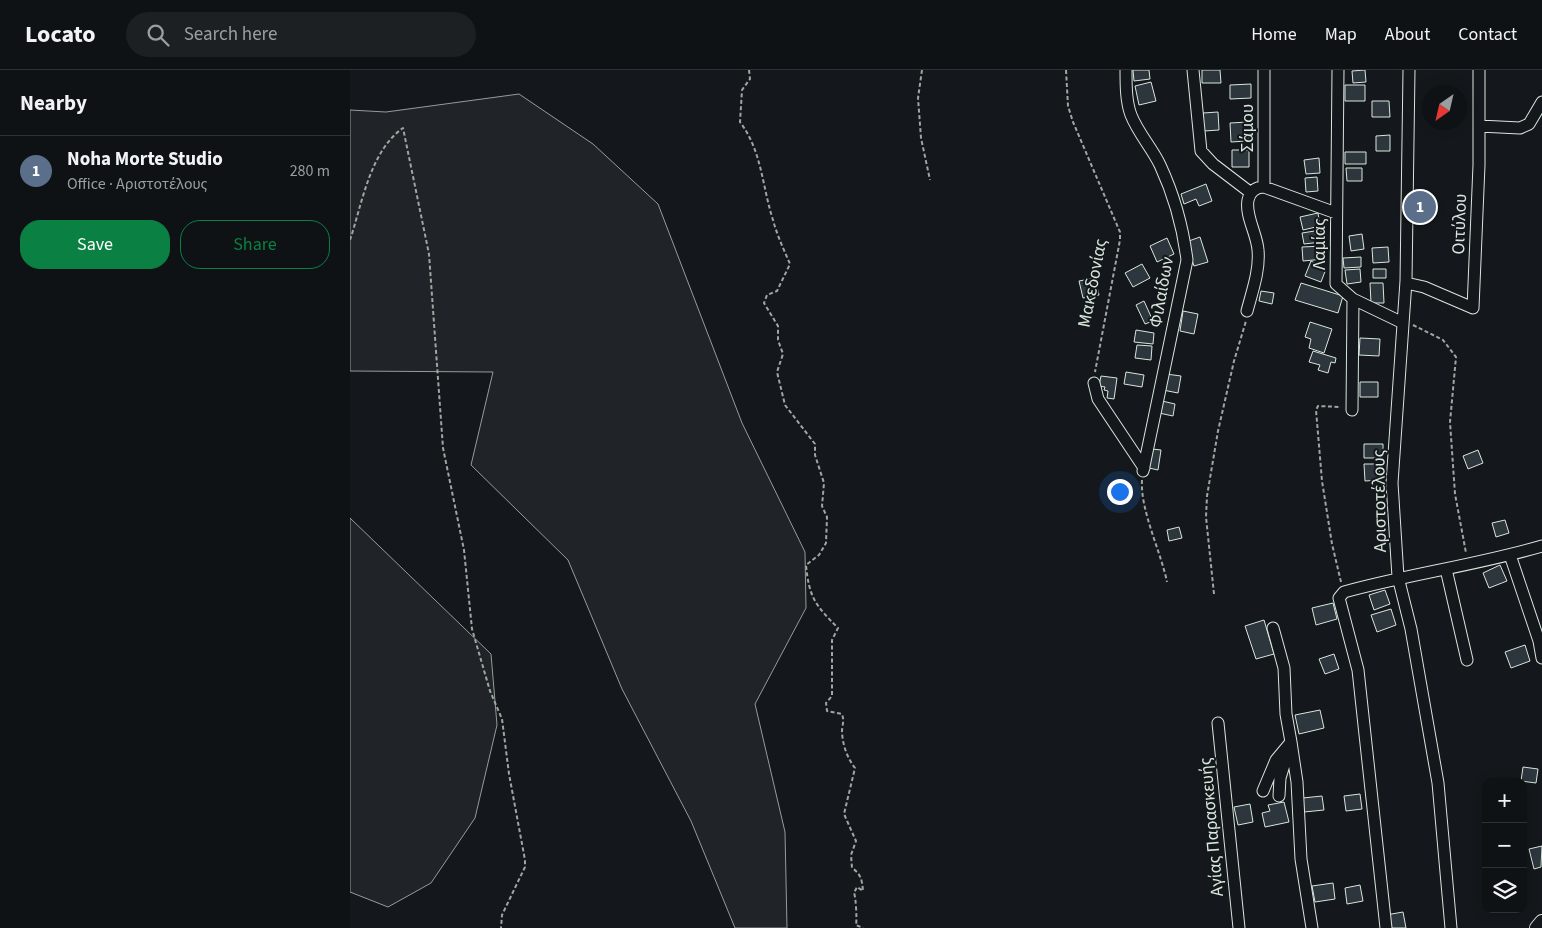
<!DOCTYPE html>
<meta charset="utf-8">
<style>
:root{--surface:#0f1215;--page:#1d2022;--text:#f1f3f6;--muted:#9b9ea0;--line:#2f3234;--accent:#0b8043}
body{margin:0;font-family:"Source Sans 3",sans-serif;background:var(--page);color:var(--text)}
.controls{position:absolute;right:15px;bottom:15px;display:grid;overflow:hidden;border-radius:10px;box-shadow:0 2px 12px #0003}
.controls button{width:45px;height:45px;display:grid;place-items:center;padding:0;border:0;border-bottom:1px solid var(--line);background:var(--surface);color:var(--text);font:25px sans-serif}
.compass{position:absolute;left:1072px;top:15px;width:45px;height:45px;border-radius:50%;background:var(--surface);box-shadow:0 2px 12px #0003;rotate:214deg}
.you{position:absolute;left:769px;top:421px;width:18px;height:18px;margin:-12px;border:4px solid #fff;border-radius:50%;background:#1a73e8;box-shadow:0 0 0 8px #1a73e833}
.badge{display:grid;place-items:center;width:32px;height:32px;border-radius:50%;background:var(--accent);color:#fff;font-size:16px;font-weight:700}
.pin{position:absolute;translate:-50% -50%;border:2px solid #fff;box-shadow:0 1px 5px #0006}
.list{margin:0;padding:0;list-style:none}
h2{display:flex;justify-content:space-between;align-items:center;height:65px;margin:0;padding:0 20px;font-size:21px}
h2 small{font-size:16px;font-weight:400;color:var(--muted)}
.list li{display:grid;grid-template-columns:32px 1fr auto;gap:15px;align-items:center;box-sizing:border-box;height:70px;padding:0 20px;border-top:1px solid var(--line)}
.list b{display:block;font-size:19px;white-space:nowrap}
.list p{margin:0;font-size:16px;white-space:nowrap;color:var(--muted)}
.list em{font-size:16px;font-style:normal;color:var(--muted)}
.actions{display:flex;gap:10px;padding:15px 20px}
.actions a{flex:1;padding:11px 0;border:1px solid var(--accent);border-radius:20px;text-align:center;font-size:18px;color:var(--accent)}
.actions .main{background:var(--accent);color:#fff}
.icon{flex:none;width:28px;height:28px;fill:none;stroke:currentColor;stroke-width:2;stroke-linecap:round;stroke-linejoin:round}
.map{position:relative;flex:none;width:1192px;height:858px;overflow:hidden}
header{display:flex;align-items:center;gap:30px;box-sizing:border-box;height:70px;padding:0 25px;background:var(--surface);border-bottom:1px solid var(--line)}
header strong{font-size:24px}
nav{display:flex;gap:28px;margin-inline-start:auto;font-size:18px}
.search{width:350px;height:45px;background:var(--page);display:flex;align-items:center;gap:12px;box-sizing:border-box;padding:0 18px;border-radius:28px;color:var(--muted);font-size:19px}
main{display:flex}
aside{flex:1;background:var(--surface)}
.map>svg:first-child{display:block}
</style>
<header>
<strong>Locato</strong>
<div class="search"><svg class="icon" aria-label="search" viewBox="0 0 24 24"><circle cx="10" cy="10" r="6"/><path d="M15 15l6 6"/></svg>Search here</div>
<nav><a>Home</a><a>Map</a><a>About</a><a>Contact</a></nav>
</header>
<main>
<aside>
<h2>Nearby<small></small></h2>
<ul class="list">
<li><span class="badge" style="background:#5c6f8a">1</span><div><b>Noha Morte Studio</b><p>Office · Αριστοτέλους</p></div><em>280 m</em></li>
</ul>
<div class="actions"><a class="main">Save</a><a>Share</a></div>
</aside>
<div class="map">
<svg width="1192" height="858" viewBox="0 0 1192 858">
<rect width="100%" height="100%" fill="#14181c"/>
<!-- green -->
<path fill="#202428" stroke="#939e99" d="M169,24L243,74L308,134L392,353L455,482L456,538L405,634L435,762L437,858H385L341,751L272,619L218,490L121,395L143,302L0,301V40L36,42Z
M0,448L141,584L147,655L125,748L81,813L38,837L0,822Z"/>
<!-- building -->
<path fill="#2c363c" stroke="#d8e6dc" d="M783,0H799L800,9L784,11Z
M852,0H870L871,13H852Z
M1015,0L1016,12L1003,13L1002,1Z
M801,12L806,31L789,35L785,16Z
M901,14V28L880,29V15Z
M995,15H1015V31H995Z
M1022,31H1039L1040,47H1022Z
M868,42L869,60L854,61L853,43Z
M898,52V71L881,72L880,53Z
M1040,65V81H1026V66Z
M882,80H899V97H882Z
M995,82H1016V94H995Z
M969,88L970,103L956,104L954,90Z
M996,98H1012V111H997Z
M967,107L968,121L956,122L955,108Z
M856,114L862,131L849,136L846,129L834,134L831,124Z
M1063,130L1079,131L1080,144L1063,143Z
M968,143L970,156L953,160L950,147Z
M971,160L972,172L954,174L952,163Z
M1012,164L1014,179L1001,181L999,166Z
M850,167L858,192L844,196L836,172Z
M817,168L824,184L807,192L800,176Z
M973,176L974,189L953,191L952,177Z
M1038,177L1039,192L1023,193L1022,178Z
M1011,187V197L994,198L993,188Z
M961,191L976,199L971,212L955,206Z
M792,194L800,208L783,217L775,203Z
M1010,199L1011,212L997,214L995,200Z
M1023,199H1036V208H1023Z
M745,208L749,225L733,228L729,211Z
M951,213L993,226L988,243L945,230Z
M1020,213H1033L1034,233H1021Z
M911,221L924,223L922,234L909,231Z
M794,231L803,251L795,254L786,235Z
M833,241L848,244L844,264L830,261Z
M960,252L982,259L974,283L959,278L961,269L955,267Z
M786,260L804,263L803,274L784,272Z
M1010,268L1030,269L1029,286L1009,285Z
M787,275L802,276L801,290L785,288Z
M963,281L986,288L985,293L981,292L978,303L968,300L970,295L959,292Z
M776,302L794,305L792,317L774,314Z
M816,304L831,306L828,323L813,320Z
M751,306L767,308L764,329L757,328L758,321L754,320L755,317L749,316Z
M1010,312H1028V327H1010Z
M812,331L825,334L823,346L809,343Z
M1014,374H1033V388H1014Z
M802,379L811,380L808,400L799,398Z
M1128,380L1133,393L1118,399L1113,386Z
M1014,394H1029L1030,410L1015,411Z
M1155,450L1159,463L1146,467L1142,453Z
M829,457L832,468L819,471L817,460Z
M1150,495L1157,511L1139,518L1133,503Z
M1035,520L1040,534L1024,540L1019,525Z
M983,533L987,549L966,555L962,538Z
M1041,539L1046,555L1027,562L1021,545Z
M914,550L924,584L906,589L895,556Z
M1175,575L1180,591L1161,598L1155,582Z
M984,584L989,599L975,604L969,589Z
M970,640L974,658L949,664L945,645Z
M1173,697L1188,699L1186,713L1171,711Z
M1010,724L1012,739L996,741L994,726Z
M972,726L974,740L954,742L953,728Z
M934,732L939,752L915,757L912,743L920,741L918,735Z
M900,734L903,752L888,755L884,737Z
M1192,776L1191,797L1184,799L1179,779Z
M983,813L985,829L965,832L962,816Z
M1010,815L1013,831L997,834L995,818Z
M1053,842L1056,858H1038L1036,845Z"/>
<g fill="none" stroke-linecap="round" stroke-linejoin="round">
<!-- minor casing -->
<g stroke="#d8e6dc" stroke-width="13">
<path id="minor" d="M776,0C776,15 776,32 781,45C788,63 802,78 810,95C824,125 833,158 837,190L793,401
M843,0L851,81L863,94L901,123
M914,0V117
M988,0L986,214L1003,229L1002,340
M1059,0L1056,211L1042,413L1048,507L1061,559L1088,713L1101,858
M1129,56L1170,58L1179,54L1192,32
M1056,213L1074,217L1123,238L1129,95V0
M1003,229L1053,253
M897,241C902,222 910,200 908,180C907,164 895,146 898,130C900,121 906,117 914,117L986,143
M744,313L748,329L794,398
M1160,485L1189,571L1192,588
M1096,499L1117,590
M923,558L934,598L936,644L941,672L930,708L929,726
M868,653L889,858
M913,721L926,690L941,672L947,712L951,789L962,858
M1036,858L1008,600L989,528L994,522C1059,504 1127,495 1192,476"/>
</g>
<!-- major casing -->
<g stroke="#d8e6dc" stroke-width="16">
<path id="major" d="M1187,858L1192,852"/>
</g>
<!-- path -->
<path stroke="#9da8a2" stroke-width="2" stroke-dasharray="4 2.5" stroke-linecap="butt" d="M399,0L400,9L392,20L390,52C412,81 412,116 423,150C427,165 434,180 440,194L427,221L417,225L414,233L428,256V270L433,284L427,302L435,335L465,374V385L474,413L472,436L477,447L476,473L469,485L456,495C459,527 465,535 488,558L482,570V626L476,633L477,641L492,644C494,650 493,653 492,660C492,673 497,688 505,698L494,744L506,771L501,785L502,798C511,804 512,810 513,821L507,817L504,823C506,827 507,851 506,855L513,858
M572,0L568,28L571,68L580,110
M716,0L718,36L723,52L770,162V170L745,302
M0,170C12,134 20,81 53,58L79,184L93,378L114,480L122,559L140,621L152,649L159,704L175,790V797L152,845L151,858
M1063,255L1093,270L1106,287L1100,352L1105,424L1116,483
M792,410C790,440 811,482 817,512
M991,512L982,474L972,411L966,340L968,336L991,337
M864,524L856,447L857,426L868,361L884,291L896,251"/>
<!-- minor -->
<use href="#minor" stroke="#14181c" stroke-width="11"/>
<!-- major -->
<use href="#major" stroke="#14181c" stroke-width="14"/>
</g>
<g text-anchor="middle" stroke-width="4" stroke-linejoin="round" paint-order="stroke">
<!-- street labels -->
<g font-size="18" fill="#d8e6dc" stroke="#14181c">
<text transform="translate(897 58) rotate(-90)" y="6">Σάμου</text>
<text transform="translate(1109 154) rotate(-88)" y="6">Οιτύλου</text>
<text transform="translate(969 174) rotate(-90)" y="6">Λαμίας</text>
<text transform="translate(742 213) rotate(-79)" y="6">Μακεδονίας</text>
<text transform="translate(811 222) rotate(-80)" y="6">Φιλαίδων</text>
<text transform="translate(1029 431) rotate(-91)" y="6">Αριστοτέλους</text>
<text transform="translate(861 757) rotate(-95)" y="6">Αγίας Παρασκευής</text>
</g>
</g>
</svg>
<div class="controls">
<button>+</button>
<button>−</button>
<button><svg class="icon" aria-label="layers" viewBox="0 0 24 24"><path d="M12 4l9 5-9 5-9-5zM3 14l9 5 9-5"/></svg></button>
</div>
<svg class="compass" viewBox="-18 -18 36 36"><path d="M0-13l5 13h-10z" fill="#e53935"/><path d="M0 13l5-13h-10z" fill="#9b9ea0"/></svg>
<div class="you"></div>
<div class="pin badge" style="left:1070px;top:137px;background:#5c6f8a">1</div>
</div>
</main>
